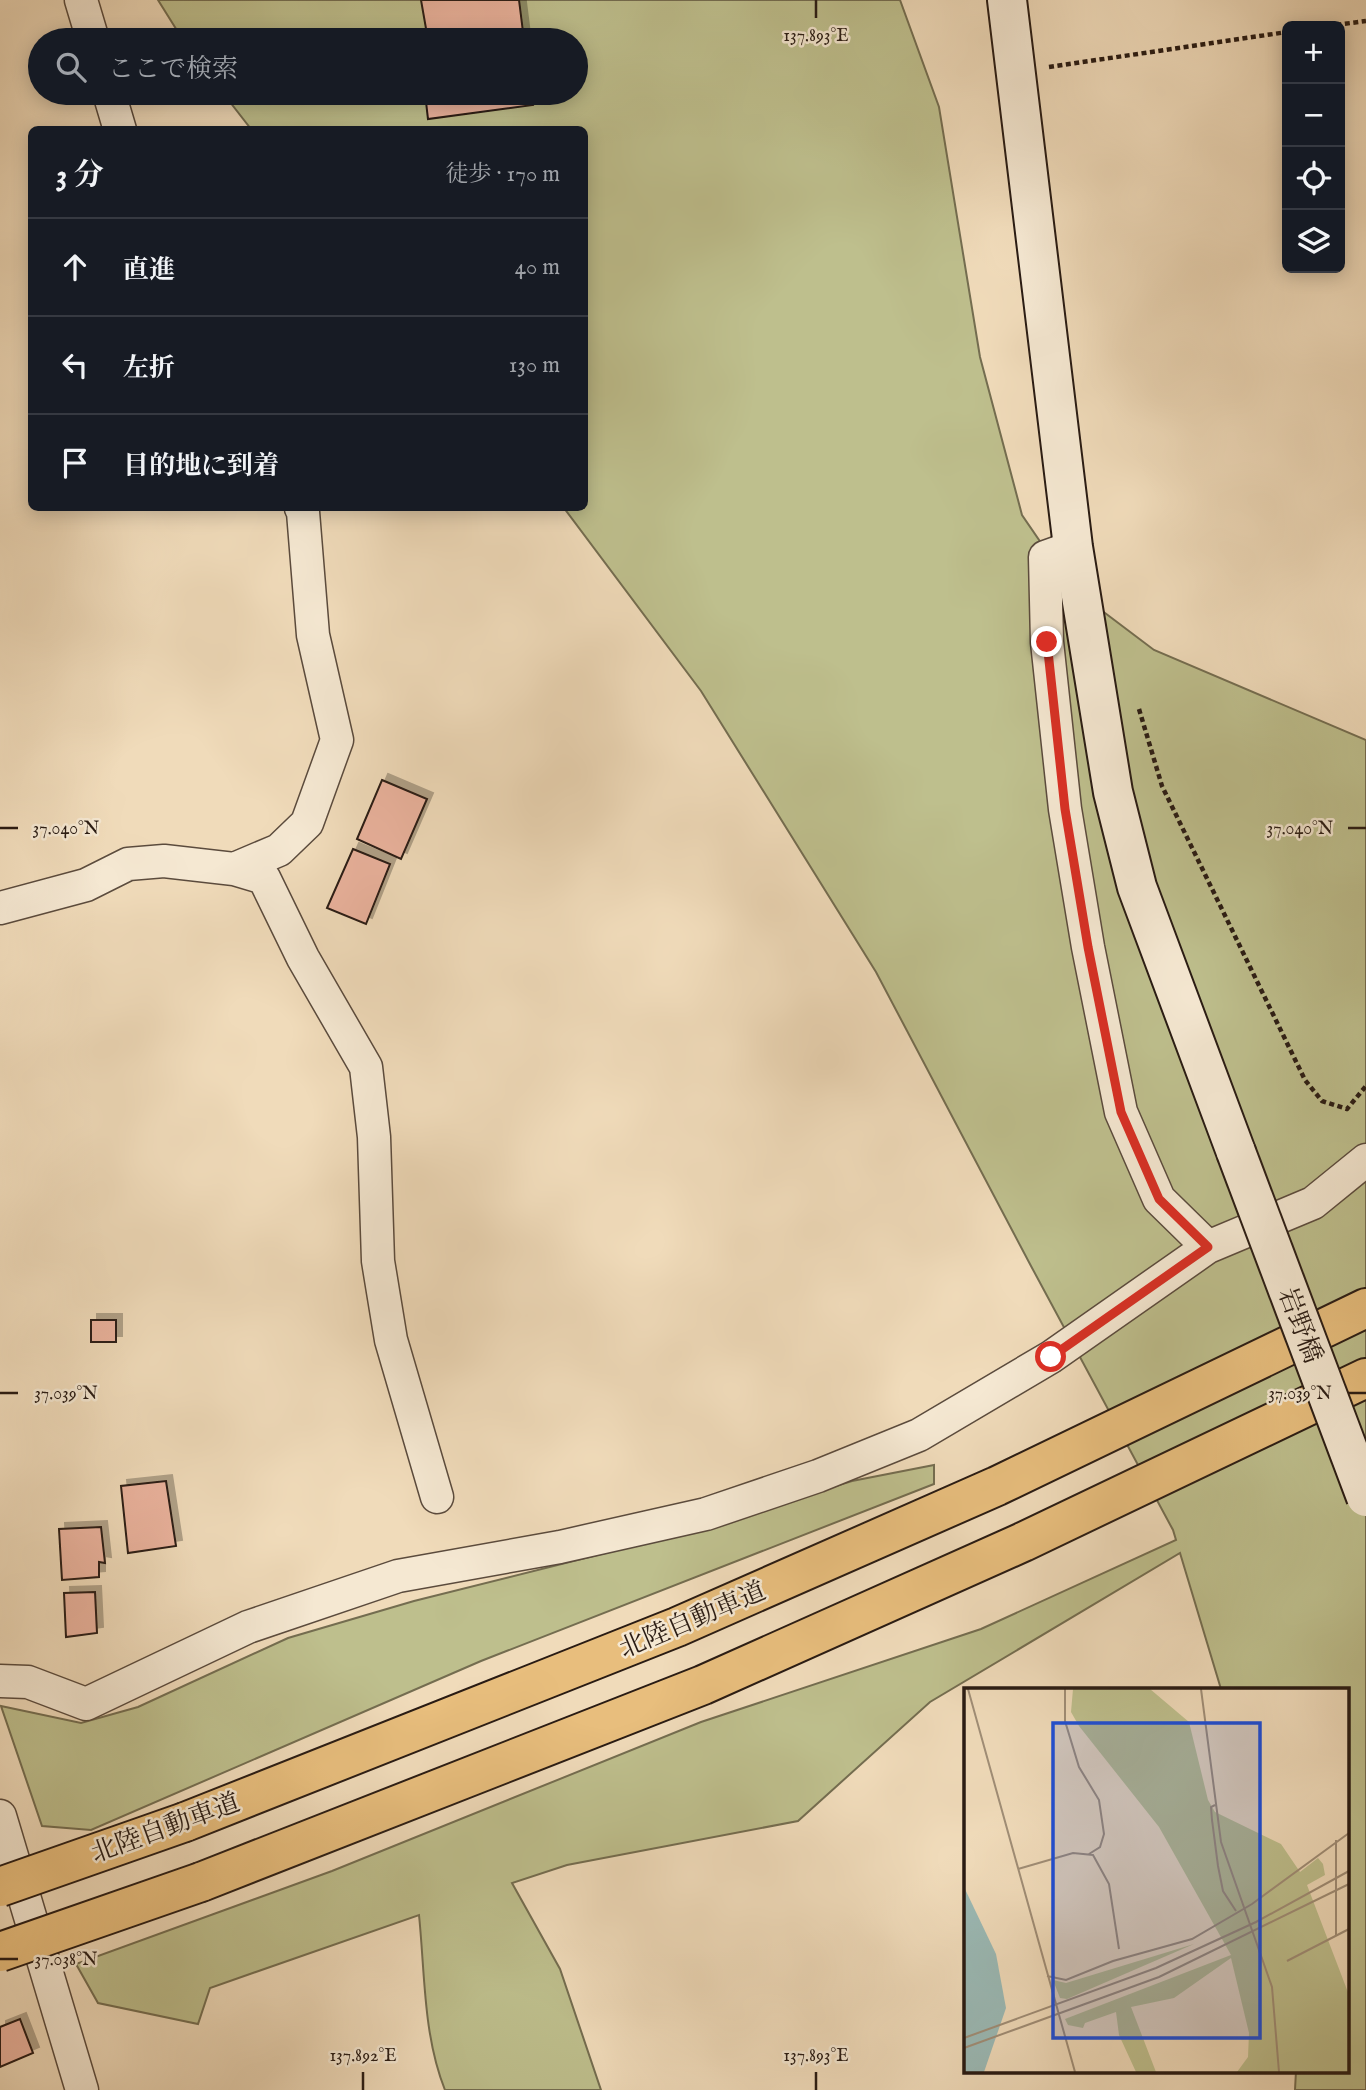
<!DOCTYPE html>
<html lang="ja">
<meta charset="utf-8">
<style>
:root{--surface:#171b24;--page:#242831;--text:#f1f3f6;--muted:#9ea1a6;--line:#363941}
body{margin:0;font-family:"IM FELL English","Noto Serif JP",serif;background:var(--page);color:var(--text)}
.controls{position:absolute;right:21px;top:21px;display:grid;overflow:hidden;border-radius:10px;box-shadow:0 4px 18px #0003}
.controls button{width:63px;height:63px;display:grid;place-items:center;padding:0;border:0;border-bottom:2px solid var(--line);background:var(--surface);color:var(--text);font:35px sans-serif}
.stop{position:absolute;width:21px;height:21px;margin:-16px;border:5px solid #d93025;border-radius:50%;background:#fff}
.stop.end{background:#d93025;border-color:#fff;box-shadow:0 2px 7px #0008}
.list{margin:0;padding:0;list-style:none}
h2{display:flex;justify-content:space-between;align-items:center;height:91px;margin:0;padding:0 28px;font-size:30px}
h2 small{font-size:23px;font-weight:400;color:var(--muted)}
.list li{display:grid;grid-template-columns:46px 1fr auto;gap:21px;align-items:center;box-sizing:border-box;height:98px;padding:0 28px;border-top:2px solid var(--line)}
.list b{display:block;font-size:26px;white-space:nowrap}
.list em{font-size:23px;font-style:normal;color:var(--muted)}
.icon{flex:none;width:38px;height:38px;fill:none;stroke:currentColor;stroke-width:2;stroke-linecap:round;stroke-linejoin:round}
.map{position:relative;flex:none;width:1366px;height:2090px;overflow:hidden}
.search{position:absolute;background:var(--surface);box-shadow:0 4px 18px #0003;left:28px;top:28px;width:560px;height:77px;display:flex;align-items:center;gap:18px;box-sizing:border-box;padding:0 24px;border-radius:38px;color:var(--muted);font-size:26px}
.panel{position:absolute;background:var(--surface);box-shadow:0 4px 18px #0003;left:28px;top:126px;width:560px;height:385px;border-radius:10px}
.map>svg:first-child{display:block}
</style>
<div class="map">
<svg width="1366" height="2090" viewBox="0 0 1366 2090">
<defs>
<filter id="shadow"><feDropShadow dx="6" dy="-6" stdDeviation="0" flood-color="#0004"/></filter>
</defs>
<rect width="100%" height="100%" fill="#f0dbba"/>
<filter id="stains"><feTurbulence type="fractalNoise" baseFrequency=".00286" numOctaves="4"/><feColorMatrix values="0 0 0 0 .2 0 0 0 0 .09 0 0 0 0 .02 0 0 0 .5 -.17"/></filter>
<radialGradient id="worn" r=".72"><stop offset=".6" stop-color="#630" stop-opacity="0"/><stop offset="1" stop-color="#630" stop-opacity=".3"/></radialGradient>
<!-- green -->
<path fill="#bebf8d" stroke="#746d50" stroke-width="2" d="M158,0H900L939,107L980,357L1022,515L1072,588L1154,650L1366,740V2090H1295L1296,2071H1347V1689H1221L1180,1553L930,1702L798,1821L567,1865L512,1883L560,1969L601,2090H445C423,2035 425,1973 419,1915L210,1988L198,2024L98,2003L76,1964L332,1871L701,1722L981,1629L1176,1540L1173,1530L1031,1266L876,972L701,691L564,508H584V130L251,129L223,93H576V40H183Z
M934,1465V1484L481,1661L91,1830L42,1826L1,1706L81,1723L138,1707L288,1638L414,1601L673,1536L852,1481Z"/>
<!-- building -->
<path fill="#ebb39e" stroke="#291b13" stroke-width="2" filter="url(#shadow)" d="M421,0H519L524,40H428Z
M425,93H531L533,105L428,119Z
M382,780L427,799L401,859L357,839Z
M353,849L390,864L366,924L327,908Z
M91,1320H116V1342H91Z
M166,1481L176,1546L128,1553L121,1486Z
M101,1527L105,1563L99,1562V1577L62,1580L59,1529Z
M95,1592L97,1633L66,1637L64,1593Z
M20,2019L33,2053L0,2067V2027Z"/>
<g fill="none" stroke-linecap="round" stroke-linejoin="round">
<!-- street casing -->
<g stroke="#5b4b3d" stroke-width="35">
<path id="street" d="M81,0L93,40
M109,93L120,130
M1073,547L1045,557L1047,642L1065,809L1088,947L1121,1112L1159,1199L1208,1247
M234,869L279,850L307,823L337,740L313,635L303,512L301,508
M0,908L86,885L128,864L164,861L234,869L264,878L303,958L366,1067L374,1137L378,1261L391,1340L437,1497
M0,1681L28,1682L86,1704L248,1627L398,1576L560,1547L706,1514L818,1476L919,1435L1051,1357L1208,1247L1313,1203L1366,1160
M0,1816L82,2090"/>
</g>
<!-- secondary casing -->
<g stroke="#291b13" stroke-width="42">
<path id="secondary" d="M1007,0L1073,547L1113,792L1137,887L1236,1152"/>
</g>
<!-- highway casing -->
<g stroke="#291b13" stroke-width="42">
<path id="highway" d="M185,1822L677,1627L997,1486L1366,1308
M201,1882L703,1685L1023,1542L1366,1378"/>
</g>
<!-- path -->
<path stroke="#291b13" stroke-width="4.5" stroke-dasharray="5 3.5" stroke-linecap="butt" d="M1328,26L1366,21
M1049,67L1287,32
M1139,709L1162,786L1305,1080L1322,1101L1347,1109L1366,1086"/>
<!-- street -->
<use href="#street" stroke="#f5e8d2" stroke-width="32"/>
<!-- secondary -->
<use href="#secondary" stroke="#f5e8d2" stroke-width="38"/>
<!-- highway -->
<use href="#highway" stroke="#e8be7d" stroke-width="38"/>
<!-- secondary-bridge casing -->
<g stroke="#291b13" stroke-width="42" stroke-linecap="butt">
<path id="secondary-bridge" d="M1236,1152L1366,1497"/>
</g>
<!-- highway-bridge casing -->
<g stroke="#291b13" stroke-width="42" stroke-linecap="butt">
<path id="highway-bridge" d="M0,1887L185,1822
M0,1952L201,1882"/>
</g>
<!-- secondary-bridge -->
<use href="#secondary-bridge" stroke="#f5e8d2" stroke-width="38"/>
<!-- highway-bridge -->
<use href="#highway-bridge" stroke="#e8be7d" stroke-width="38"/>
</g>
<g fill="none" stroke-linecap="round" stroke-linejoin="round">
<!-- route -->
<path stroke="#d93025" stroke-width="9" d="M1047,642L1065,809L1088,947L1121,1112L1159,1199L1208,1247L1051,1357"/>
</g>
<!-- ticks -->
<path fill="none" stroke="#291b13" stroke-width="2.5" d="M816,0V18M0,828H18M1348,828H1366M0,1393H18M1348,1393H1366M0,1959H18M363,2072V2090M816,2072V2090"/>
<g text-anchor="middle" stroke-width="5" stroke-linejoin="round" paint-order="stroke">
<!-- street labels -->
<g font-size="26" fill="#291b13" stroke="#f5e8d2">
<text transform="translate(1301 1325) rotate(69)" y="9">岩野橋</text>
<text transform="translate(692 1619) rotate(-23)" y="9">北陸自動車道</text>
<text transform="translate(165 1827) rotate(-20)" y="9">北陸自動車道</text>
</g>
</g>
<!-- overview -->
<g transform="translate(964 1688)">
<rect width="385" height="385" fill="#f0dbba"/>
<path d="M109,1H186L225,34L244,112L251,124L317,156L336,184L354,170L359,176L361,187L343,197L385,307V384H273L284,369L285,345L267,270L210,310L167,319L192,384H172L155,347L152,324L121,335L119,340L104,337L101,331L267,267L195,139L115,38L107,24ZM230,256L103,311L96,310L89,292L102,295Z" fill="#bebf8d"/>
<path d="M0,199L32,266L42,320L20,384H0Z" fill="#9bbab6"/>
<path fill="none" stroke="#a08e77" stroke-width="2" d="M4,1L111,384M101,1V33L115,79L135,112L140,146L136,159L125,166M237,1L257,154L308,299L315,384M251,117L247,119L248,132L254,178L259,203L272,223M372,152V248M54,181L109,165L129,167L145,196L155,261M323,273L385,241M83,288L102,292L149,273L228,251L288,216L385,145M0,350L192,280L292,234L385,183M0,360L195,289L385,196"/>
<path fill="#1d4ed8" fill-opacity="0.15" stroke="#1d4ed8" stroke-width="3.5" d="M89,35H296V350H89Z"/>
<rect width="385" height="385" fill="none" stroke="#291b13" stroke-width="3.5"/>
</g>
<g font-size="18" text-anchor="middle" fill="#291b13" stroke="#f5e8d2" stroke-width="5" stroke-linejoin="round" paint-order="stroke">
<text x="816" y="41">137.893°E</text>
<text x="66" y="834">37.040°N</text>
<text x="1300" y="834">37.040°N</text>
<text x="66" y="1399">37.039°N</text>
<text x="1300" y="1399">37.039°N</text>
<text x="66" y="1965">37.038°N</text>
<text x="363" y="2061">137.892°E</text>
<text x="816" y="2061">137.893°E</text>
</g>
<rect width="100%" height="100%" filter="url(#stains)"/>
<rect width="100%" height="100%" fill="url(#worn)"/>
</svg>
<div class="controls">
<button>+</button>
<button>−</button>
<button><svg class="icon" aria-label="locate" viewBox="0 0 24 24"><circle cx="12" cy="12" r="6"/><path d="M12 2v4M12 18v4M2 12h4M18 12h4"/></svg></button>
<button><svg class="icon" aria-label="layers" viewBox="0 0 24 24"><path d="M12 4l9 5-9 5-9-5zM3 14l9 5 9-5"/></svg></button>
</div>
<div class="stop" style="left:1051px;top:1357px"></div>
<div class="stop end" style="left:1047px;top:642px"></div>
<div class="search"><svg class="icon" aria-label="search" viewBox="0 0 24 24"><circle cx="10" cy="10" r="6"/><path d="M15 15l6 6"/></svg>ここで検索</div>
<section class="panel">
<h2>3 分<small>徒歩 · 170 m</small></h2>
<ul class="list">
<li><svg class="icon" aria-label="ahead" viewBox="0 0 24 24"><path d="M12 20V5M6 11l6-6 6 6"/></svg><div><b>直進</b></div><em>40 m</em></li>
<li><svg class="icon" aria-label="left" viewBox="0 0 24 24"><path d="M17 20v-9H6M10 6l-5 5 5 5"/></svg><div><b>左折</b></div><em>130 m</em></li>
<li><svg class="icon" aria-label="arrive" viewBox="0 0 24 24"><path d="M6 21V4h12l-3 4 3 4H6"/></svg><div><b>目的地に到着</b></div></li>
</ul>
</section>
</div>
